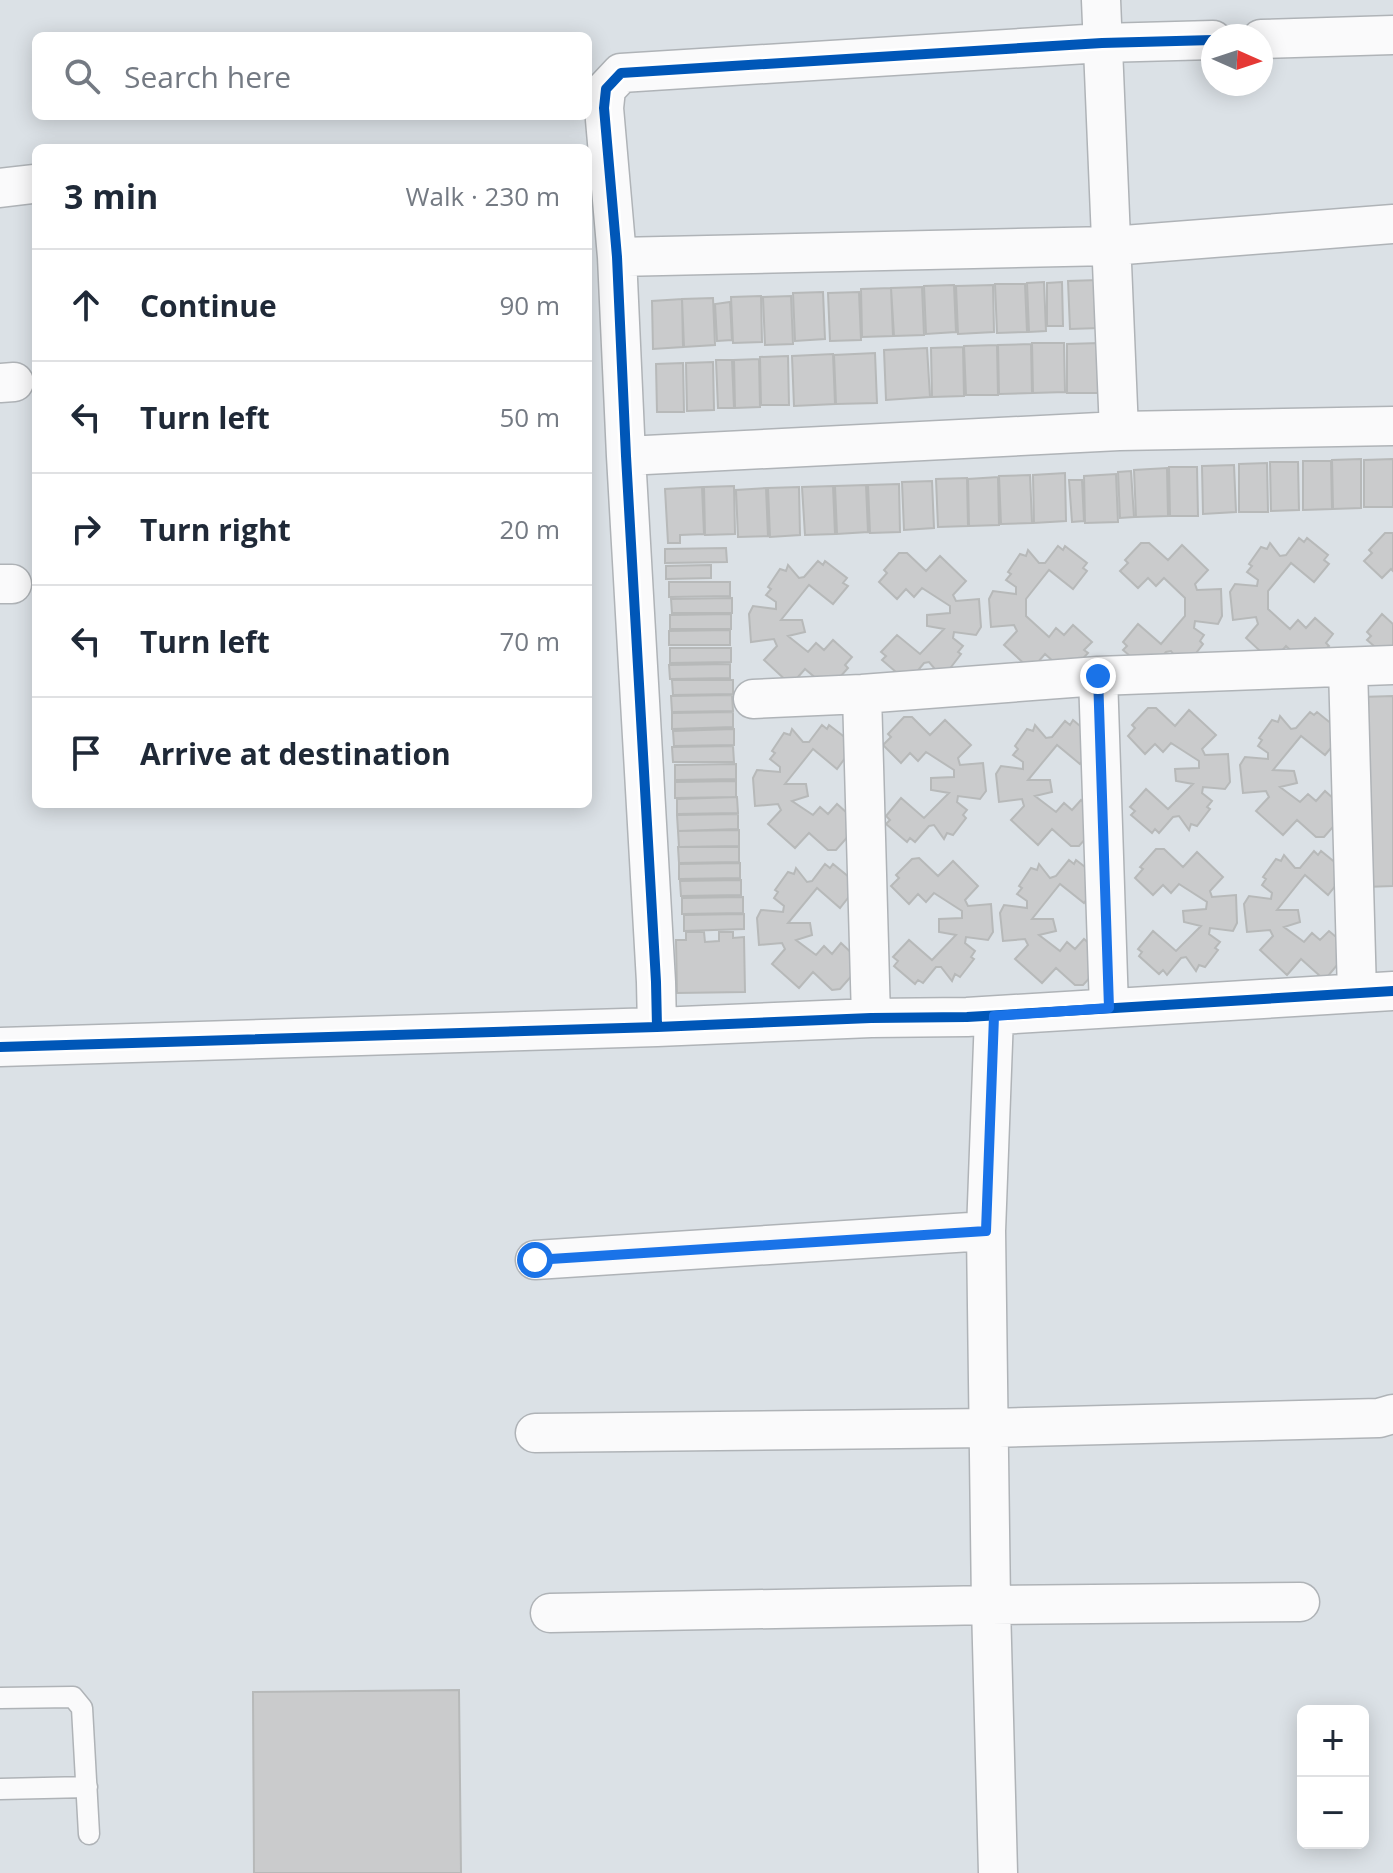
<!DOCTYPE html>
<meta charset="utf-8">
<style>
:root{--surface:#fff;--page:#f2f2f3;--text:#1f2937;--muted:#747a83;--line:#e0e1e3}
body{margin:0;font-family:"Open Sans",sans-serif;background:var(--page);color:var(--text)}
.controls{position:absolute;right:24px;bottom:24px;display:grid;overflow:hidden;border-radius:12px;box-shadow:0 4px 20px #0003}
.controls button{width:72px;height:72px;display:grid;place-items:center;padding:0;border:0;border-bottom:2px solid var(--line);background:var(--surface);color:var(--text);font:40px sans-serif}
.compass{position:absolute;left:1201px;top:24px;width:72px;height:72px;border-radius:50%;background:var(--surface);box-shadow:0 4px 20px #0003;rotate:93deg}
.stop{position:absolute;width:24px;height:24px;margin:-18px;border:6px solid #1a73e8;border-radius:50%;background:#fff}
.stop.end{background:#1a73e8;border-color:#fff;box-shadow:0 2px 8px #0008}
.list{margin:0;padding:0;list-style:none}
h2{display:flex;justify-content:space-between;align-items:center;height:104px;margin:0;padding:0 32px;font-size:34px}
h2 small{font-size:26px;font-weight:400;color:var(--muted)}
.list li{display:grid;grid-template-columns:52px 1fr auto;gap:24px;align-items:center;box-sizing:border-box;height:112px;padding:0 32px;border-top:2px solid var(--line)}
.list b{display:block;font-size:30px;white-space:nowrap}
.list em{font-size:26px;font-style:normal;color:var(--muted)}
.icon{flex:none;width:44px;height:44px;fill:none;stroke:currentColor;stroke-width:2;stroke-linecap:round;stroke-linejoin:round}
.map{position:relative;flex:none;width:1393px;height:1873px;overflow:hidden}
.search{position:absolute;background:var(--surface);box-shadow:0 4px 20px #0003;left:32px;top:32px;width:560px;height:88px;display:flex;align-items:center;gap:20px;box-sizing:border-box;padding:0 28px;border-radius:12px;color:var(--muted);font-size:30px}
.panel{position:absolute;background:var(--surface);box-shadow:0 4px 20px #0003;left:32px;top:144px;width:560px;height:664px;border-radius:12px}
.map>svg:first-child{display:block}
</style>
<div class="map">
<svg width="1393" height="1873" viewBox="0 0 1393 1873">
<rect width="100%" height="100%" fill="#dbe1e6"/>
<!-- building -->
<path fill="#cacbcc" stroke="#b7b9b9" stroke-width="2" d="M1098,280L1100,328L1070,329L1068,281Z
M1044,282L1046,331L1029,332L1027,283Z
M1062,282L1063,326H1047V283Z
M995,284H1025L1027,332L997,333Z
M954,285L956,332L926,334L924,286Z
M993,285L994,332L958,334L956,286Z
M922,287L924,335L894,336L891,288Z
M891,288L893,336L862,337L861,289Z
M823,292L825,339L795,341L793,293Z
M859,292L861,340L830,341L828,293Z
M761,296L762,342L733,343L731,297Z
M791,296L793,344L765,345L763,297Z
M713,298L715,345L684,347L682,299Z
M682,299L683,347L653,349L652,301Z
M730,302L732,340L717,341L715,304Z
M1032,343H1064L1065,392L1033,393Z
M1099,343L1100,393H1067V344Z
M1031,344L1032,393L999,394L998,345Z
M997,345L998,395H966L964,346Z
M963,347L964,396L932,397L931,348Z
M927,348L930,397L886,400L884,350Z
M875,353L877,403L836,404L834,355Z
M833,354L835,404L794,406L792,356Z
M788,356L789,405H761L760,357Z
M759,359L760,407L735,408L734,360Z
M716,360H732L734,408H718Z
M713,362L714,410L687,411L686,363Z
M683,363L684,412H657L656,364Z
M1361,459V508L1333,509L1332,460Z
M1393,459V507H1364V460Z
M1303,461H1331L1332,509L1303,510Z
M1270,462H1298L1299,510L1271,511Z
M1267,463L1268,512H1239V464Z
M1234,465L1236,512L1203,514L1202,466Z
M1169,467H1197L1198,516H1170Z
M1167,468L1168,516L1136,517L1134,470Z
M1131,471L1134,517L1120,518L1118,472Z
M1065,473L1066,521L1034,523L1033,475Z
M1116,474L1118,522L1085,523L1084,476Z
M1030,475L1032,523L1001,524L999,476Z
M998,477L999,525L969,526L968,479Z
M967,478L968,526L938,527L936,479Z
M1069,480H1082L1084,521L1072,522Z
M932,481L934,528L904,530L902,482Z
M899,484L900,532L870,533L868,485Z
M866,485L868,532L837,534L835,486Z
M734,486L735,534L705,535L704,487Z
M833,486L835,534L805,535L802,487Z
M702,487L704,534L680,535V543H668L665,489Z
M799,487L800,535L770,537L768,488Z
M766,488L768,536L738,537L736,490Z
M1385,533H1393V571L1391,569L1382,578L1364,561L1372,553L1369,550Z
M1299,538L1304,542L1307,538L1328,555L1324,560L1329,564L1314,582L1291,563L1268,591V609L1290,629L1298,620L1306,628L1315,618L1333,634L1326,643L1329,646L1313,663L1305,664L1286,646L1272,662L1246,638L1258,624L1256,617L1233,620L1230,592L1235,584L1257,586L1258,580L1247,572L1252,566L1249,564L1261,547L1267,549L1270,543L1280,556L1286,555Z
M1141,543H1149L1168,560L1182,545L1208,570L1195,584L1197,590L1221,589L1222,616L1218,624L1195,621L1194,628L1204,635L1200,641L1203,644L1190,661L1182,665L1171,651L1166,652L1152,668H1144L1123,650L1127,646L1123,642L1138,624L1161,644L1185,616V598L1164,578L1156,586L1148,578L1138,588L1120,571L1128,563L1125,560Z
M1058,546L1063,550L1065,546L1087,563L1083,568L1087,571L1073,589L1049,570L1026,599V616L1049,637L1056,628L1064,635L1073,625L1092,642L1084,650L1088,653L1072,671H1064L1045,654L1031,670L1004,645L1017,631L1014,625L991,627L989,599L993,591L1016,594V587L1006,580L1011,574L1008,572L1020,554L1026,556L1028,550L1039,563H1045Z
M726,548L727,562L665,563V549Z
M899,553H907L926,571L940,556L966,581L953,595L956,601L979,599L981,627L976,635L954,632L953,638L963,646L958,652L961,654L948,671L940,675L929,662L924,663L911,679L903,678L882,660L886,656L881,652L897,635L920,654L944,629L927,626V615L950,613V606L922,588L914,597L906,589L897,599L879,582L887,573L884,570Z
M818,561L823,565L825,561L847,578L843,583L848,586L833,604L809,585L781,620H802L805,632L788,636L808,652L816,643L824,650L833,640L852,657L845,665L848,668L832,686H825L805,669L791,685L764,660L777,646L774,639L751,642L749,614L753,606L776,609V602L766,595L771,589L768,587L780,569L786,571L788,565L799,578L804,577Z
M711,565V578L666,579V566Z
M669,582H730V596L669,597Z
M732,598V613H672L671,599Z
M731,614V629H670V615Z
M1382,614L1393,624V656L1388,658L1367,640L1371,636L1367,632Z
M730,630V645H669V631Z
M670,648H731V662L670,663Z
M730,664V678L670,679L669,665Z
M672,680H733V694L673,695Z
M732,695L733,711L672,712L671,696Z
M1393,696V886L1365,887L1361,697Z
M1148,708H1156L1175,726L1189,710L1216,735L1202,749L1205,755L1228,754L1230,782L1225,789L1203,787L1202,793L1212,801L1207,807L1210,809L1197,826L1191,824L1189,830L1179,816L1173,817L1159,833L1155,829L1152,833L1131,815L1135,811L1130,807L1146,789L1168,809L1193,784L1176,781L1175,769L1199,768V761L1171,743L1163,752L1155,744L1145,754L1128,736L1135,728L1132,725Z
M733,712V727L672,729V713Z
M1310,712L1314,715L1317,712L1338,729L1340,737L1325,755L1301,736L1273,770L1294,771L1297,783L1280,787L1300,802L1308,794L1316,801L1325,791L1344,808L1340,819L1324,837H1316L1297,820L1283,835L1256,811L1269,797L1266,791L1243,793L1240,765L1245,757L1268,759V753L1258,746L1262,740L1259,738L1272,720L1278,722L1280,716L1291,729L1296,728Z
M904,717H912L930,735L945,720L971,745L958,758L960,765L983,763L986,791L980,799L958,796L957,802L967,810L963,815L966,818L953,835L947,833L944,839L934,825L929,826L915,842L910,838L907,842L886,824L890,820L886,816L901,798L924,818L949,793L931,790V778L954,777V770L926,752L918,761L910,753L901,763L883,745L891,737L888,734Z
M1073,720L1094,738L1095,746L1080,764L1057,745L1028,780H1050L1052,792L1035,796L1056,812L1064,803L1072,810L1081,800L1099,817L1095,828L1079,846H1071L1052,829L1038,845L1011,820L1024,806L1022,799L999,802L996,774L1001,766L1023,769V762L1013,755L1018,749L1015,746L1027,729L1033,731L1035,725L1046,738L1052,737L1065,721L1070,725Z
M822,725L827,729L829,725L851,742V750L837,769L813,749L785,784H806L808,796L792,801L813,815L820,807L828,814L837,804L856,821L852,832L836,850H828L809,833L795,848L768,824L781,810L778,804L755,806L753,778L757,770L780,772V767L770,759L775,753L772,751L784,733L790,735L792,729L803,742H809Z
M734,729V745L674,746L673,731Z
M733,746L734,762H673L672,747Z
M736,764V779L675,780V765Z
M736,781V797L675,798V782Z
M737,797L738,813L677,814V799Z
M738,814V829L678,831L677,815Z
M739,830V846L679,847L678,831Z
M678,847H739V862L679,863Z
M1156,849H1164L1183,867L1197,852L1223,877L1210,891L1212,897L1236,895L1237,923L1233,931L1210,928L1209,934L1220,942L1215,948L1218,950L1205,967L1199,965L1196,971L1186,957L1181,958L1167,975L1163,970L1159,974L1139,956L1142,952L1138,949L1153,931L1176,951L1201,926L1184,922L1183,911L1206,909L1207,902L1179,884L1171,893L1163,885L1153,895L1135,878L1143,869L1140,867Z
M1314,851L1318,855L1321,851L1342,868L1343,876L1328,895L1305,875L1277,910H1298L1300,922L1284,927L1304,942L1312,933L1320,940L1329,931L1348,947L1343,958L1328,976H1320L1301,959L1287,975L1260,950L1273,936L1270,930L1247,932L1244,904L1249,896L1271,899L1272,893L1262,885L1266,879L1263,877L1276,859L1281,861L1284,855L1295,868H1300Z
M919,858L938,876L953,861L978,886L965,900L968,906L991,904L993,932L988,940L966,937L965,943L975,951L971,957L974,959L960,977L955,974L952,981L941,967H936L923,983L918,980L915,984L894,966L898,961L893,957L909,940L932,960L956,935L939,932V919L962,918V911L934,893L926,902L918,894L909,904L891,886L899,878L896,875L912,859Z
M1069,860L1074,864L1076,860L1098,877V886L1084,903L1060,884L1032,919H1053L1056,931L1039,935L1060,951L1067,942L1075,949L1084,939L1103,956L1099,968L1083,985H1075L1056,968L1042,983L1015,959L1028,945L1025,939L1003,941L1000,913L1004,905L1027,908V901L1017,894L1022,888L1019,886L1031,868L1037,870L1039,864L1050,878L1056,876Z
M740,863V878L679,879V864Z
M825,864L830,868L833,864L855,882V889L840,908L817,888L788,923H810L812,935L796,940L816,955L824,946L832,954L841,943L860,961L855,972L840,989L832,990L813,972L799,988L772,964L785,949L782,943L759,945L757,918L761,910L783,912L784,906L774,898L778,892L775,890L788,872L794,874L796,868L807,882L812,881Z
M741,880V895L681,896L680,881Z
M743,897V913L682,914V898Z
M744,914V929L684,931V915Z
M686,932H704L705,942L719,941V932H733V938L744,937L745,992L677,993L676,940H686Z
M459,1690L461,1873H254L253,1692Z"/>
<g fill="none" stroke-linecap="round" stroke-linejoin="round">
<!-- service casing -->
<g stroke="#afb3b7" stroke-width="23">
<path id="service" d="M0,1698L73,1697L82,1708L89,1834
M0,1789L87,1787"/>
</g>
<!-- minor casing -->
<g stroke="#afb3b7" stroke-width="41">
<path id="minor" d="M1101,0L1119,431
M1261,39L1393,35
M0,188L33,184
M617,257L1111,246L1393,224
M0,383L14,382
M626,456L1119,431L1393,426
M0,584H12
M1348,667L1357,993
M1098,676L1109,1008
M862,694L871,1018
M753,699L862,694L1098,676L1393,665
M657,1027L656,982L626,456L617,257L604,108L606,89L621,73L1102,43L1213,40
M0,1047L657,1027L871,1018L967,1017L1393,991
M535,1260L986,1231
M535,1433L990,1428L1379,1418L1393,1414
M550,1613L991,1605L986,1231L994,1016
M998,1873L991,1605L1300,1602"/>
</g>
<!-- service -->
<use href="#service" stroke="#fafafb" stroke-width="20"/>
<!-- minor -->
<use href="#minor" stroke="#fafafb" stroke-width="38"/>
<!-- cycleway casing -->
<g stroke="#fff" stroke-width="15">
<path id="cycleway" d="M657,1027L656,982L626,456L617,257L604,108L606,89L621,73L1102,43L1213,40
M0,1047L657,1027L871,1018L967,1017L1393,991"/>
</g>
<!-- cycleway -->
<use href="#cycleway" stroke="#0057b8" stroke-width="10"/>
</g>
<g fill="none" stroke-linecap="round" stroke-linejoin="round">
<!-- route -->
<path stroke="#1a73e8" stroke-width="10" d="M535,1260L986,1231L994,1016L1109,1008L1098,676"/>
</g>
</svg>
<div class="controls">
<button>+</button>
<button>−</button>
</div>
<svg class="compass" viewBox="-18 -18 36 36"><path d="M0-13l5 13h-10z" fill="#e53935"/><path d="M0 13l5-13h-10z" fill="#747a83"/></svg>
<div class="stop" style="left:535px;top:1260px"></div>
<div class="stop end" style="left:1098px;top:676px"></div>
<div class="search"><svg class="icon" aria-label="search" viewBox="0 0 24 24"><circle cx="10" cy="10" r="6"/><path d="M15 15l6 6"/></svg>Search here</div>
<section class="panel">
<h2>3 min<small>Walk · 230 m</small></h2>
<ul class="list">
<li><svg class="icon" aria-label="ahead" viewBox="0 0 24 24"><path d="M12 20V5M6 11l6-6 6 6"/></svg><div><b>Continue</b></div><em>90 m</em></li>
<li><svg class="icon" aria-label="left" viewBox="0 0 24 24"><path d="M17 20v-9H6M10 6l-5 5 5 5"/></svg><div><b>Turn left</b></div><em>50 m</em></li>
<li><svg class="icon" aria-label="right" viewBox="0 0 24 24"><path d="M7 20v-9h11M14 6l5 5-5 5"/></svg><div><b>Turn right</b></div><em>20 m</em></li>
<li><svg class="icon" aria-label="left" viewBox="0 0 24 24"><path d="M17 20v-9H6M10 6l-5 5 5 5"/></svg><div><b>Turn left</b></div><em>70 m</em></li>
<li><svg class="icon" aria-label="arrive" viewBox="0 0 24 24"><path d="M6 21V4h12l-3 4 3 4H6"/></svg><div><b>Arrive at destination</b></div></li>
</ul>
</section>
</div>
